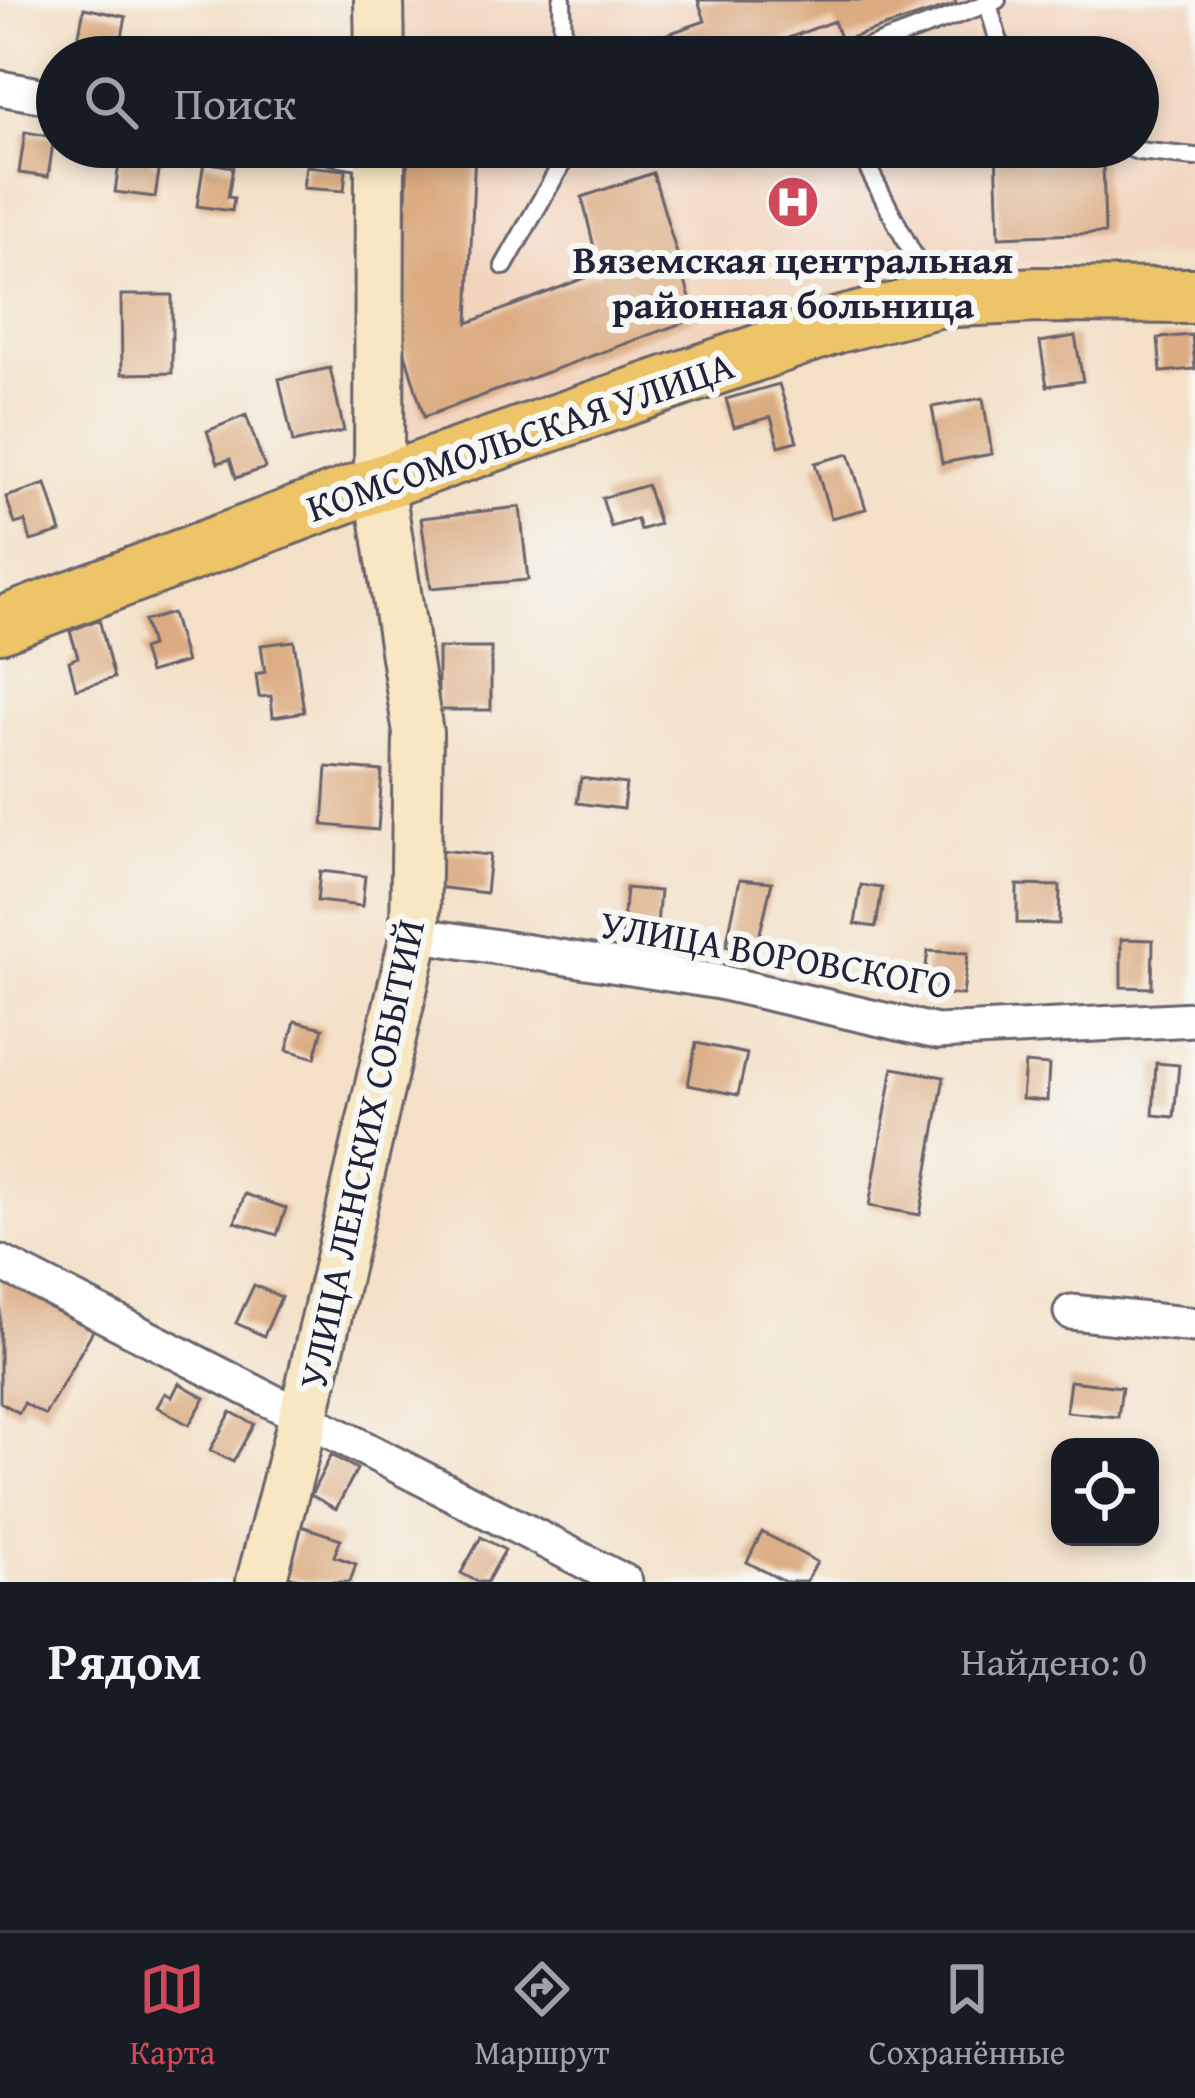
<!DOCTYPE html>
<html lang="ru">
<meta charset="utf-8">
<style>
:root{--surface:#171b24;--page:#20242c;--text:#f1f3f6;--muted:#9ea1a6;--line:#363941;--accent:#d1495b}
body{margin:0;font-family:"Gentium Book Plus",serif;background:var(--page);color:var(--text)}
.controls{position:absolute;right:36px;bottom:36px;display:grid;overflow:hidden;border-radius:24px;box-shadow:0 6px 18px #0003}
.controls button{width:108px;height:108px;display:grid;place-items:center;padding:0;border:0;border-bottom:3px solid var(--line);background:var(--surface);color:var(--text);font:60px sans-serif}
.list{margin:0;padding:0;list-style:none}
h2{display:flex;justify-content:space-between;align-items:center;height:156px;margin:0;padding:0 48px;font-size:51px}
h2 small{font-size:39px;font-weight:400;color:var(--muted)}
.icon{flex:none;width:66px;height:66px;fill:none;stroke:currentColor;stroke-width:2;stroke-linecap:round;stroke-linejoin:round}
.map{position:relative;flex:none;width:1195px;height:1582px;overflow:hidden}
.search{position:absolute;background:var(--surface);box-shadow:0 6px 18px #0003;left:36px;right:36px;top:36px;height:132px;display:flex;align-items:center;gap:30px;box-sizing:border-box;padding:0 42px;border-radius:66px;color:var(--muted);font-size:45px}
.sheet{height:348px;background:var(--surface)}
nav{display:flex;justify-content:space-around;align-items:center;box-sizing:border-box;height:168px;border-top:3px solid var(--line);background:var(--surface);font-size:33px;color:var(--muted)}
nav a{display:grid;justify-items:center;gap:6px}
nav .on{color:var(--accent)}
.map>svg:first-child{display:block}
</style>
<div class="map">
<svg width="1195" height="1582" viewBox="0 0 1195 1582">
<rect width="100%" height="100%" fill="#f6f6f2"/>
<filter id="ink" filterUnits="userSpaceOnUse"><feTurbulence type="fractalNoise" baseFrequency=".00833" numOctaves="2"/><feDisplacementMap in="SourceGraphic" scale="24" xChannelSelector="R" yChannelSelector="G"/><feConvolveMatrix kernelMatrix="1 2 1 2 8 2 1 2 1" color-interpolation-filters="sRGB"/></filter>
<filter id="wash" filterUnits="userSpaceOnUse"><feTurbulence type="fractalNoise" baseFrequency=".004" numOctaves="4" result="noise"/><feDisplacementMap in="SourceGraphic" scale="48" xChannelSelector="R" yChannelSelector="G"/><feGaussianBlur stdDeviation="2.7" result="paint"/><feColorMatrix in="noise" values="0 0 0 0 0 0 0 0 0 0 0 0 0 0 0 0 0 1.4 0 .05"/><feComposite in="paint" operator="in"/></filter>
<g filter="url(#wash)">
<rect width="100%" height="100%" fill="#f3e0c7"/>
<!-- built -->
<path fill="#f2d4be" d="M393,0H1195V256L990,264L766,315L445,438L444,427L413,439L391,391L392,147H1138V57H392Z"/>
<g id="blocks">
<!-- building -->
<path fill="#dbab81" d="M698,0H955L956,4L841,41L834,21L737,57H602L705,21Z
M84,8L126,17L118,57L75,56Z
M268,43L308,46L307,57H267Z
M25,132L54,137L48,177L19,173Z
M408,147H475L468,323L600,272L582,197L653,173L696,318L424,417L401,340Z
M1034,148V163L1103,161L1105,233L999,237L996,149Z
M121,150L152,155V163L160,165L155,197L115,192Z
M204,162L233,167L228,197L234,198L232,211L197,206Z
M306,166L346,170L344,191L303,188Z
M121,295H172V373L122,374Z
M1192,335L1195,369L1161,372L1158,338Z
M1075,336L1083,381L1047,386L1040,342Z
M330,368L344,431L293,443L279,379Z
M779,384L797,441L779,446L771,417L734,427L726,399Z
M983,398L992,454L942,463L932,407Z
M246,415L265,468L236,478L230,459L218,463L207,431Z
M849,454L866,509L831,518L815,463Z
M46,484L61,532L31,541L25,521L15,524L6,497Z
M647,485L659,524L640,530L637,519L611,527L602,498Z
M520,507L528,580L431,588L421,518Z
M172,613L186,662L149,673L142,649L151,646L144,621Z
M99,619L114,678L76,689L69,661L78,657L70,631Z
M294,641L304,712L273,717L271,696L259,697L256,674L265,672L261,645Z
M438,648H491V710H438Z
M327,767L382,771L378,830L323,825Z
M581,778L626,784L623,809L577,803Z
M440,850L490,855L486,893L436,887Z
M320,871L365,876L362,906L317,901Z
M740,879L772,882L756,950L726,946Z
M861,885L882,888L876,927L855,924Z
M1017,885L1060,886L1059,924L1017,923Z
M626,888L660,891L656,936L622,934Z
M1121,939L1153,940L1152,988L1121,987Z
M928,951L968,953L963,995L922,994Z
M295,1021L323,1028L315,1058L287,1050Z
M696,1043L747,1054L738,1095L688,1085Z
M1025,1063L1049,1065L1047,1101L1022,1099Z
M1156,1063L1179,1065L1174,1117L1153,1115Z
M893,1068L944,1077L920,1215L869,1206Z
M245,1194L286,1208L277,1235L235,1222Z
M0,1272L95,1327L45,1415L24,1403L19,1413L0,1402Z
M254,1285L281,1297L264,1336L236,1323Z
M1070,1381L1122,1387L1118,1417L1066,1412Z
M179,1383L205,1398L189,1425L157,1407L165,1393L172,1397Z
M231,1412L254,1424L233,1462L210,1450Z
M331,1455L357,1469L336,1509L311,1495Z
M301,1526L341,1539L334,1556L356,1564L350,1582H307L285,1575Z
M762,1532L817,1562L806,1582H785L747,1562Z
M481,1537L505,1550L487,1582H478L461,1573Z"/>
</g>
</g>
<g filter="url(#ink)">
<use href="#blocks" fill-opacity="0" stroke="#6b646c" stroke-width="3"/>
<g fill="none" stroke-linecap="round" stroke-linejoin="round">
<!-- lane casing -->
<g stroke="#6b646c" stroke-width="22">
<path id="lane" d="M562,0L563,57
M987,0L1003,57
M843,57L997,0
M857,147L934,295
M1128,147L1138,151L1195,157
M504,266L565,158L595,147"/>
</g>
<!-- street casing -->
<g stroke="#6b646c" stroke-width="39">
<path id="street" d="M0,88L57,98
M333,147L380,155
M415,934L719,982L937,1032L1195,1019
M0,1262L625,1582
M1071,1312L1195,1325"/>
</g>
<!-- secondary casing -->
<g stroke="#6b646c" stroke-width="54">
<path id="secondary" d="M379,0L380,57
M261,1582L303,1419L415,934L418,733L379,483L380,147"/>
</g>
<!-- primary casing -->
<g stroke="#6b646c" stroke-width="60">
<path id="primary" d="M0,625L379,483L838,325L937,300L1038,295L1195,296"/>
</g>
<!-- lane -->
<use href="#lane" stroke="#fff" stroke-width="16"/>
<!-- street -->
<use href="#street" stroke="#fff" stroke-width="33"/>
<!-- secondary -->
<use href="#secondary" stroke="#f8e7c3" stroke-width="48"/>
<!-- primary -->
<use href="#primary" stroke="#eec469" stroke-width="54"/>
</g>
</g>
<!-- icons -->
<defs>
<g id="hospital-disc" transform="scale(2.7)"><circle r="9.5" fill="#d1495b" stroke="#f6f6f2"/><path d="M-5-5h3v3.5h4V-5h3V5h-3V1.5h-4V5h-3Z" fill="#fff"/></g>
</defs>
<g fill-rule="evenodd">
<use href="#hospital-disc" x="793" y="202"/>
</g>
<g text-anchor="middle" stroke-width="12" stroke-linejoin="round" paint-order="stroke">
<!-- poi labels -->
<g font-size="39" font-weight="bold" fill="#22223b" stroke="#f6f6f2">
<text x="793" y="273">Вяземская центральная<tspan x="793" dy="45">районная больница</tspan></text>
</g>
<!-- street labels -->
<g font-size="39" fill="#22223b" stroke="#f6f6f2">
<text transform="translate(520 436) rotate(-19)" y="14">КОМСОМОЛЬСКАЯ УЛИЦА</text>
<text transform="translate(776 954) rotate(10)" y="14">УЛИЦА ВОРОВСКОГО</text>
<text transform="translate(361 1154) rotate(-78)" y="14">УЛИЦА ЛЕНСКИХ СОБЫТИЙ</text>
</g>
</g>
</svg>
<div class="controls">
<button><svg class="icon" aria-label="locate" viewBox="0 0 24 24"><circle cx="12" cy="12" r="6"/><path d="M12 2v4M12 18v4M2 12h4M18 12h4"/></svg></button>
</div>
<div class="search"><svg class="icon" aria-label="search" viewBox="0 0 24 24"><circle cx="10" cy="10" r="6"/><path d="M15 15l6 6"/></svg>Поиск</div>
</div>
<section class="sheet">
<h2>Рядом<small>Найдено: 0</small></h2>
<ul class="list">
</ul>
</section>
<nav>
<a class="on"><svg class="icon" aria-label="map" viewBox="0 0 24 24"><path d="M3 6l6-2 6 2 6-2v14l-6 2-6-2-6 2zM9 4v14M15 6v14"/></svg>Карта</a>
<a><svg class="icon" aria-label="directions" viewBox="0 0 24 24"><path d="M12 3l9 9-9 9-9-9zM9 14v-3h6M13 9l2 2-2 2"/></svg>Маршрут</a>
<a><svg class="icon" aria-label="saved" viewBox="0 0 24 24"><path d="M7 4h10v16l-5-4-5 4z"/></svg>Сохранённые</a>
</nav>
